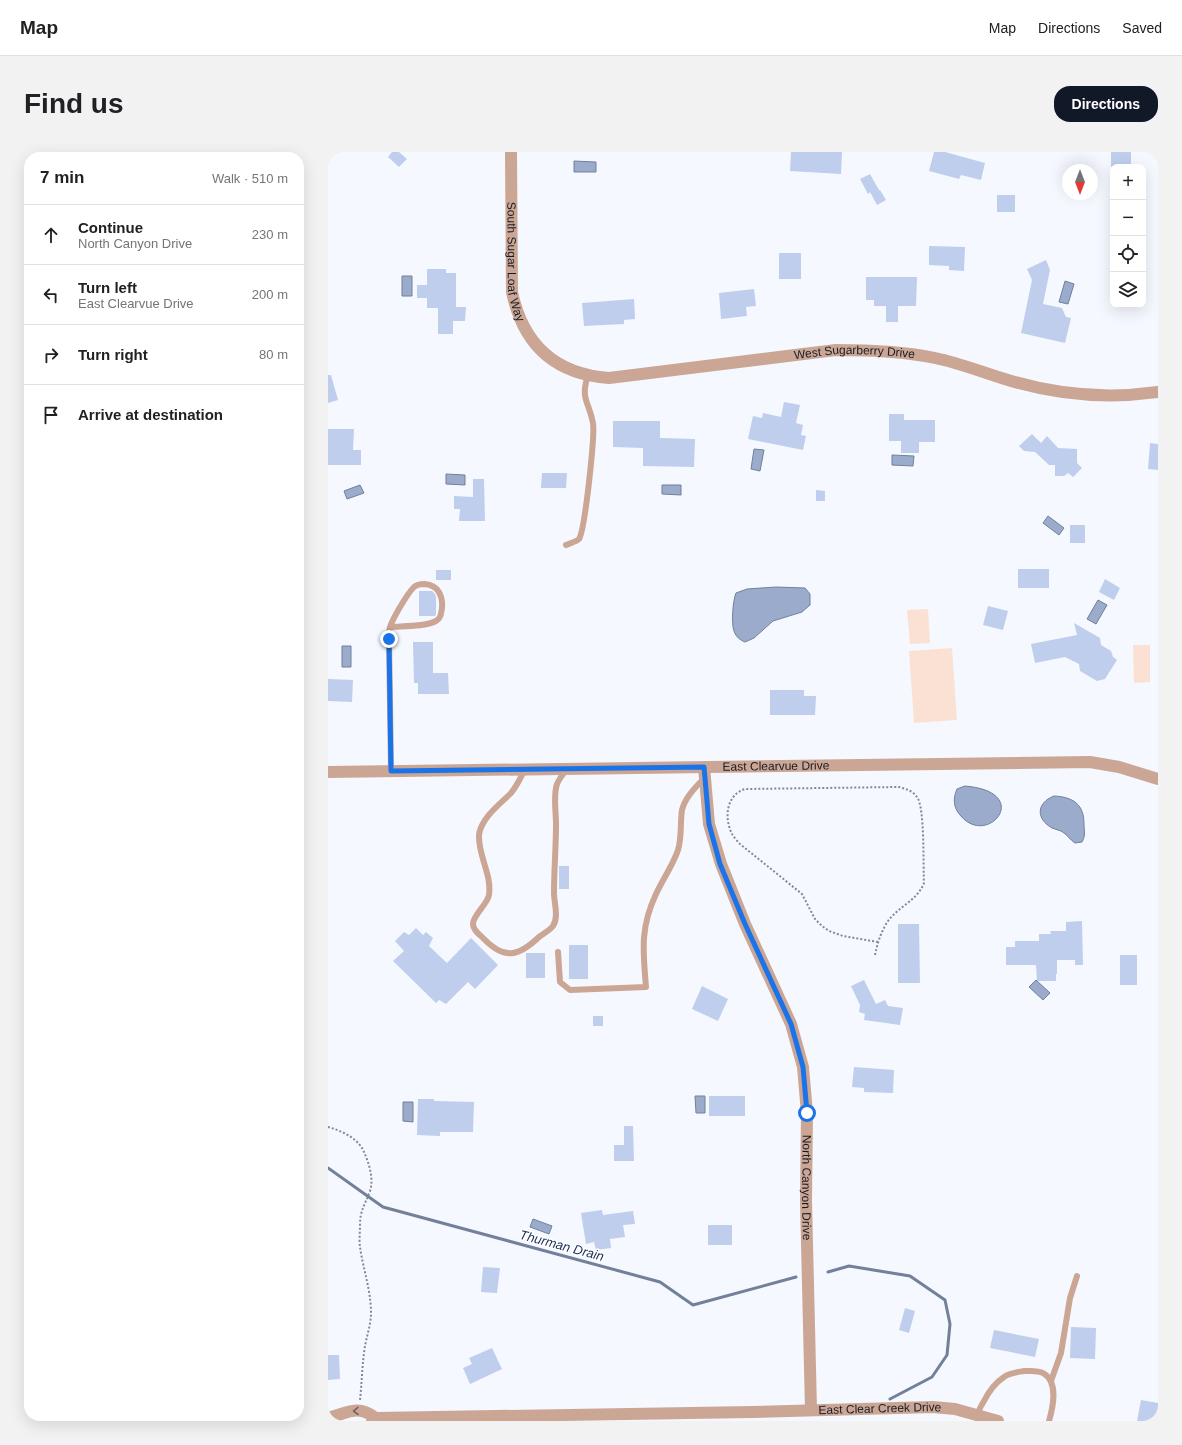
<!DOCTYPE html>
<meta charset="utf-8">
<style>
:root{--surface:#fff;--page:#f2f2f2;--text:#202124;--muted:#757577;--line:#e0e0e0;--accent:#111827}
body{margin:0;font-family:Helvetica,sans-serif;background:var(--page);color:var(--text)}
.controls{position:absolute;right:12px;top:12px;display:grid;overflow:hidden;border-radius:8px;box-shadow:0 4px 16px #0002}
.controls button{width:36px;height:36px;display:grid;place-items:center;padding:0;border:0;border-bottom:1px solid var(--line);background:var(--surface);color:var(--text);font:20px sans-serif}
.compass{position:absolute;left:734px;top:12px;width:36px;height:36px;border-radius:50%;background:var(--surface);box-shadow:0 4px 16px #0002;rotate:180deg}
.stop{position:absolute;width:12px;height:12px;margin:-9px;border:3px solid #1a73e8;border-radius:50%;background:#fff}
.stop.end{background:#1a73e8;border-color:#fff;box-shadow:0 1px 4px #0008}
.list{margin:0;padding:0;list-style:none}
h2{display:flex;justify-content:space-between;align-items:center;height:52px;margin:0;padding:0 16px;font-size:17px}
h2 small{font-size:13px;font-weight:400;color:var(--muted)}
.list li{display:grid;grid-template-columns:26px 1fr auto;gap:12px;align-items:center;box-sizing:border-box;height:60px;padding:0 16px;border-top:1px solid var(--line)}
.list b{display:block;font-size:15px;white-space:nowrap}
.list p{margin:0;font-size:13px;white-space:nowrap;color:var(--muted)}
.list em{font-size:13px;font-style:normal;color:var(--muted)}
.icon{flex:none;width:22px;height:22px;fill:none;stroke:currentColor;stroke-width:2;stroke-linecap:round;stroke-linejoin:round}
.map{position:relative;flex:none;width:830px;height:1269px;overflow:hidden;border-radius:16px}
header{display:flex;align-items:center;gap:24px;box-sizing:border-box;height:56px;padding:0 20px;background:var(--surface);border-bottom:1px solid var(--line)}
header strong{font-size:19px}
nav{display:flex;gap:22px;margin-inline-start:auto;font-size:14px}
.intro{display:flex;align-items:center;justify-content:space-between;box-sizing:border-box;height:96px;padding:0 24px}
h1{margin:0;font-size:28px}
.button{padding:10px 18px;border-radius:16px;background:var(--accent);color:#fff;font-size:14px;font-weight:700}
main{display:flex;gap:24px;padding:0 24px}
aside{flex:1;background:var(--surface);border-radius:16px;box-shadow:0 4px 16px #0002}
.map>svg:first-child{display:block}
</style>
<header>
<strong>Map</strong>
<nav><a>Map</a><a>Directions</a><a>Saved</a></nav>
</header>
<div class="intro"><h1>Find us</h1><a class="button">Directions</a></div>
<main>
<aside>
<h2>7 min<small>Walk · 510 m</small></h2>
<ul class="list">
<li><svg class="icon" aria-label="ahead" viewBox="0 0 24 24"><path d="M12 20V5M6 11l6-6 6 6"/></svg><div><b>Continue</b><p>North Canyon Drive</p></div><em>230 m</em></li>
<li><svg class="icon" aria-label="left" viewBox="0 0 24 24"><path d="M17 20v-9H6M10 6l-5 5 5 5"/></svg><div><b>Turn left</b><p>East Clearvue Drive</p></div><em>200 m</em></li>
<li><svg class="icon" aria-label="right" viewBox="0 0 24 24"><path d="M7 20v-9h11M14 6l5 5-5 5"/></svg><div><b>Turn right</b></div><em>80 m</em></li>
<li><svg class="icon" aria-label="arrive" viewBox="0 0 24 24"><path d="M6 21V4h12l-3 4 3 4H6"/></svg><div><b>Arrive at destination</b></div></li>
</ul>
</aside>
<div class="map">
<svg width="830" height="1269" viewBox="0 0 830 1269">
<rect width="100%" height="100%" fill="#f5f8fe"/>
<!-- green -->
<path fill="#fbe1d3" d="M600,457L602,491L582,492L579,458Z
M805,493H822V530L806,531Z
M624,496L629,568L586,571L581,499Z"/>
<!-- water -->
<path fill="#9aabcc" stroke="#72809a" d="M246,9L268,10V20H246Z
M84,124V144H74V124Z
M737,129L746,132L740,152L731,150Z
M426,297L436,298L432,319L423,317Z
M564,303L586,304L585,314L564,313Z
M118,322L137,323V333L118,332Z
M32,333L36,341L19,347L16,339Z
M334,333H353V343L334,342Z
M720,364L736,376L731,383L715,371Z
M448,435L477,436L482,442V453L474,460L445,469L426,486L417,490C412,488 408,485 406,479C403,471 405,448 408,441L419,437Z
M770,448L779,453L768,472L759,467Z
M14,494H23V515H14Z
M637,634C707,640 659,697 632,663C625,655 625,646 629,637Z
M726,644C745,645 756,652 756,672C756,679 758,683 754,690L747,691C742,688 739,682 733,679C730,678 727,677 724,676C708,667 708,651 726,644Z
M708,828L722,841L715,848L701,835Z
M367,944H377V961H368Z
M75,950H85V970L75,969Z
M205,1067L224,1074L221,1082L202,1075Z"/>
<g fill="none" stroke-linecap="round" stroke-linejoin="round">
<!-- stream -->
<path stroke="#72809a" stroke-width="3" d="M0,1016L55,1055L332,1130L365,1153L468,1125
M500,1120L521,1114L582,1124L617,1148L622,1172L619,1203L604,1225L562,1247"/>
</g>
<!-- building -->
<path fill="#bfceed" d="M64,0H71L79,7L71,15L60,5Z
M463,0H514L513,22L462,19Z
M606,0H617L657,11L653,28L633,23L631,27L601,19Z
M783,0H803V15H783Z
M542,22L551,38H552L558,48L549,53L542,40L540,42L532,27Z
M669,43H687V60H669Z
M601,94L637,95L636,119L621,118V114L601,113Z
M451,101H473V127H451Z
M718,108L722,118L715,152L734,156L738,165L743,166L737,191L693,181L704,128L699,117Z
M99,117H118V121H128V155H138L137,169H125V182H110V156H99V146H89V133H99Z
M538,125H589L588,154H570V170H558V154H546V148H538Z
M426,137L428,154L418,155L419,164L393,167L391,141Z
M306,147L307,167L296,168V172L256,174L254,151Z
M0,223H3L10,248L0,251Z
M456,250L472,253L468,271L475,273L473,283L478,284L475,298L420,287L425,264L434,266L435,261L453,265Z
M561,262H576V268H607V290H591V301H573V289H561Z
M285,269H332V286L367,287L366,315L315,314V296L285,295Z
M0,277H26L25,298H33V313H0Z
M704,282L713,291L719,284L730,296L749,297V311L754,316L745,325L740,321L736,324H727V313H721L707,300L696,299L691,294Z
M822,291L830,292V318L820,317Z
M214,321H239L238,336H213Z
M145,327H156L157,369H131L132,357H126V344L145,345Z
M488,338L497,339V349H488Z
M742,373H757V391H742Z
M690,417H721V436H690Z
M108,418H123V428H108Z
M777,427L792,436L786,448L771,440Z
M91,439H104L107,442L108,445V462L107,464H91Z
M660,454L680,459L675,478L655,473Z
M746,471L772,486L773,493L783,499L785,505L789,508L777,527L769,529L752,519L751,512L737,505L707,511L703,492L749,483Z
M85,490H105V521H120L121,542H90V531H86Z
M0,527L25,528L24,550L0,549Z
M442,538H476V544H488L487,563H442Z
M231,714H241V737H231Z
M754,769L755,813H747V808H729V822H728V829H709L708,813H678V795H687V789H711V782H723L722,779H738V770Z
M570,772H591L592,831H570Z
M88,776L95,783L98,780L105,786L101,794L119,811L143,786L170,813L147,837L140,830L118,852L111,848L108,851L65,809L76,799L67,789L76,780L81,783Z
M241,793H260V827H241Z
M198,801H217V826H198Z
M792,803H809V833H792Z
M536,828L548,852L557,848L560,854L575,856L572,873L536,868L537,862L531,860L532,853L523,834Z
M374,834L400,847L390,869L364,857Z
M265,864H275V874H265Z
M526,915L566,918L565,941L536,940V936L524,935Z
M381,944H417V964H381Z
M90,947H106V949L146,950L145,980H112V984L89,983Z
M296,974H305L306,1009H286V993H296Z
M274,1058L275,1063L305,1059L307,1072L295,1073L297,1085L282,1087L283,1096L268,1098L266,1090L258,1092L253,1061Z
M380,1073H404V1093H380Z
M155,1115L172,1116L169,1141L153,1140Z
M577,1156L587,1159L581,1181L571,1178Z
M743,1175L768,1176L767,1207L742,1206Z
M666,1178L711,1187L707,1205L662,1196Z
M164,1196L174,1217L142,1232L135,1216L144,1212L141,1206Z
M0,1203H11L12,1227L0,1228Z
M813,1248L830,1251V1269H809Z"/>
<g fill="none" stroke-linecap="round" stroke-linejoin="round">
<!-- path -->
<path stroke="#848891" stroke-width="2" stroke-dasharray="2 2" stroke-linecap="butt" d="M547,803C549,793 552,783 557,774C566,756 589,750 596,731C595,715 597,655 589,645C585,639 578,637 571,635L417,637C398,643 396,666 404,682C406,685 409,689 412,692L474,742L487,767L494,774L501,779L515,784L550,790
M0,975C14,979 30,986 36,1000C41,1011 46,1027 42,1039C37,1053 32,1058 32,1073C32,1080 31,1088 32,1095C35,1117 43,1138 43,1161C43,1172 39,1183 37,1194C34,1212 34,1230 32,1248"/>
<!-- lane -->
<path stroke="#cba694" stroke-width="6" d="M238,393C242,391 248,390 251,387C257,378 267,283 265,271C261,249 252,248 260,223
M62,475C75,474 97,475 108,469C113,466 113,462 114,456C115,444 110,433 97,432C93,432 89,432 86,435C79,442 65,466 62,475C61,479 61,484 61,487L63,619
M197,617C193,625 189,634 183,641C172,652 153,666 151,683C150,704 164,722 161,743C159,753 145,763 145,772C145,778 151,782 155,786C176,808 190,805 211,785C215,782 222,778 225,774C231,765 226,751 226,741C226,718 228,695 228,672C228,659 225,644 229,632C231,627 235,622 239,617
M230,800L232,830L242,838L318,835C315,799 312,776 328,742C335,727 345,713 350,698C354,685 352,671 354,658C357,645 368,635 377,625
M723,1229L733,1201L742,1146L749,1124
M650,1265C649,1260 653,1254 656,1249C661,1239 667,1231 676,1225C681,1221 690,1220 696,1219C701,1219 710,1218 715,1221C731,1230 725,1255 721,1269"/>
<!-- street -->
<g stroke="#cba694" stroke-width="12">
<path id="s1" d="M183,0L184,140C195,192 226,222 281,226L508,198C542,198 574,199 607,206C632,211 656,221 680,228C729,243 780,247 830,240"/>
<path id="s2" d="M376,615L381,672L393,712L417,772L463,872L475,915L479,961L478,1049L483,1258"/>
<path id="s3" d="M0,620L762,610L791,615L830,627"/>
<path d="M0,1266C20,1261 29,1252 48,1266L44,1269"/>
<path id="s4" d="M48,1266L424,1260L605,1255L627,1257L670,1269"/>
</g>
</g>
<!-- one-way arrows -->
<defs><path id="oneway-chevron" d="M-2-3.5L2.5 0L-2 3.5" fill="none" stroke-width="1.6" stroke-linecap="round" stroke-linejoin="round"/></defs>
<use stroke="#70615e" href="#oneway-chevron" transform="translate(28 1259) rotate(179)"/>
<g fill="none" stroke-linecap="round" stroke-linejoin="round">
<!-- route -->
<path stroke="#1a73e8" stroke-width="5" d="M61,487L63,619L376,615L381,672L392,712L417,772L463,872L475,915L479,961"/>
</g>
<g text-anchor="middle" stroke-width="3" stroke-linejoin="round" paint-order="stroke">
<!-- street labels -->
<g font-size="12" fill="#161c27" stroke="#fff">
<text dy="4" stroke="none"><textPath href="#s1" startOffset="110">South Sugar Loaf Way</textPath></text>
<text dy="4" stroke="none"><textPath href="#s1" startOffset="528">West Sugarberry Drive</textPath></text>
<text dy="4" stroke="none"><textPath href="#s3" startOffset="448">East Clearvue Drive</textPath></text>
<text dy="4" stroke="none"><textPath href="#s2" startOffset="439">North Canyon Drive</textPath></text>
<text dy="4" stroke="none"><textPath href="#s4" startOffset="504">East Clear Creek Drive</textPath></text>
</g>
<!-- water labels -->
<g font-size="13" font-style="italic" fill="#1b2e5a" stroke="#fff">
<text transform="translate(234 1093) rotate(15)" y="5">Thurman Drain</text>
</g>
</g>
</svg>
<div class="controls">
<button>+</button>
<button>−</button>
<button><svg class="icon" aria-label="locate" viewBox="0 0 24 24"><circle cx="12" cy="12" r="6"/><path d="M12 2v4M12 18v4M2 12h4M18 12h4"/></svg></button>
<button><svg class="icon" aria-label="layers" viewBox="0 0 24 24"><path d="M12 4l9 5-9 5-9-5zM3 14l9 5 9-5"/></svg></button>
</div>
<svg class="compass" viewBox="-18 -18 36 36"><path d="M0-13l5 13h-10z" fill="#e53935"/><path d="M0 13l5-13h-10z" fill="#757577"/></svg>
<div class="stop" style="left:479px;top:961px"></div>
<div class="stop end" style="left:61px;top:487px"></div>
</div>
</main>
